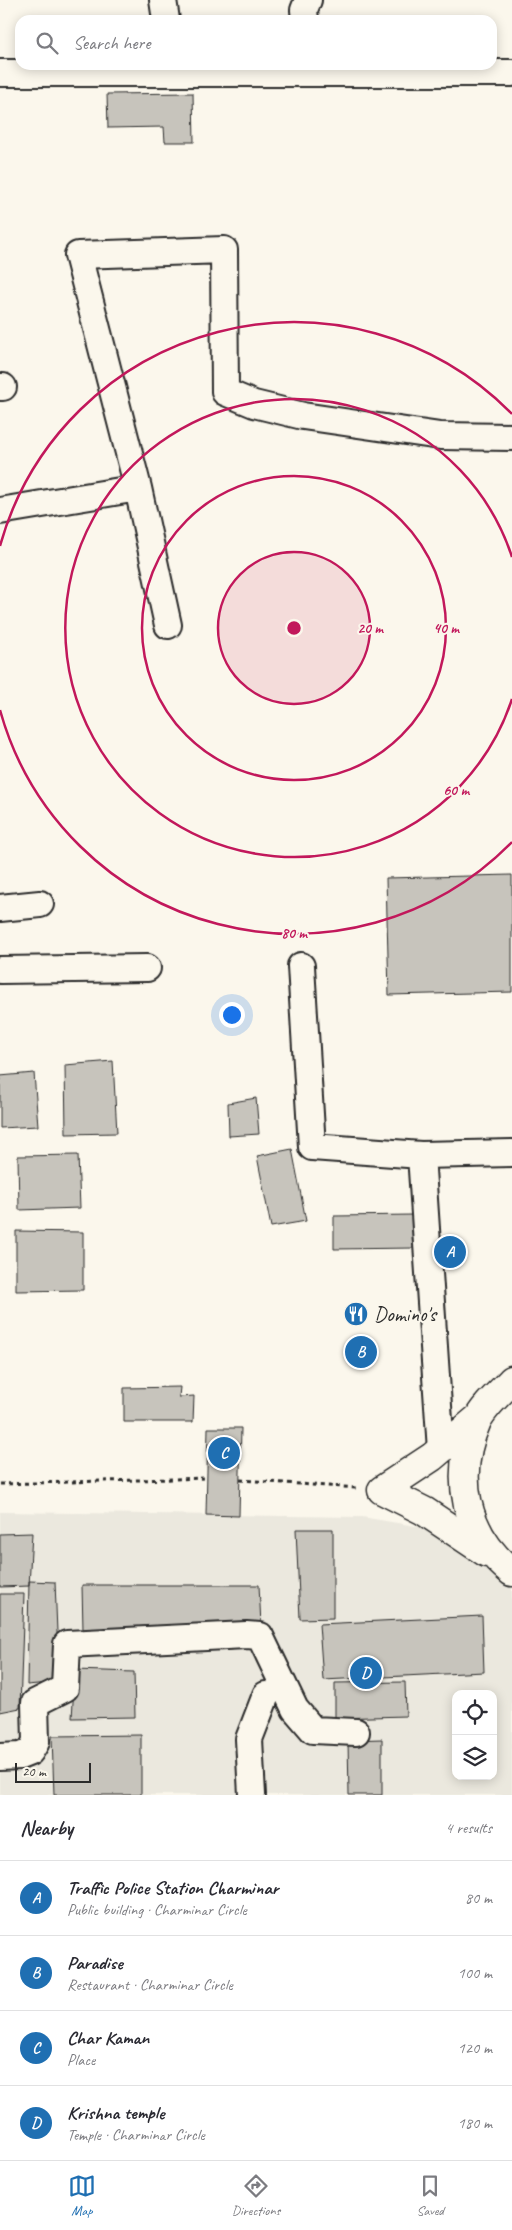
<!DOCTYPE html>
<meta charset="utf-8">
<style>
:root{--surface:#fff;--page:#f7f7f7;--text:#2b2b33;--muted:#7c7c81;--line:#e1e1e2;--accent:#1f6fb2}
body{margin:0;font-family:Caveat,sans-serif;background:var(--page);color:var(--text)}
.controls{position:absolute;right:15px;bottom:15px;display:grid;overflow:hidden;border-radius:10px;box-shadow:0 2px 12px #0003}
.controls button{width:45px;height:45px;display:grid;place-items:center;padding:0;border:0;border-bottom:1px solid var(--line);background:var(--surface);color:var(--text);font:25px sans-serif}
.scale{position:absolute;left:15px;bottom:12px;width:76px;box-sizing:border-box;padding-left:5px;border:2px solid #2b2b2b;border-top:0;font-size:14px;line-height:18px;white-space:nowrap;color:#2b2b2b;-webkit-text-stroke:4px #fbf7ec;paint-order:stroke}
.you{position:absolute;left:231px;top:1014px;width:18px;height:18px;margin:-12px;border:4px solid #fff;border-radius:50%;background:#1a73e8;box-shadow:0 0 0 8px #1a73e833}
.badge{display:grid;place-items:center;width:32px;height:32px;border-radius:50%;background:var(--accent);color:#fff;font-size:16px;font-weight:700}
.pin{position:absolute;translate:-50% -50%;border:2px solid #fff;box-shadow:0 1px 5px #0006}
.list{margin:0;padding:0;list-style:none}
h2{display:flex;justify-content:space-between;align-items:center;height:65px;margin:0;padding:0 20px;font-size:21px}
h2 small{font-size:16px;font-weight:400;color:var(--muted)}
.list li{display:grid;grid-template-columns:32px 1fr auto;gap:15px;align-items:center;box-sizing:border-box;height:75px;padding:0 20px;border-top:1px solid var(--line)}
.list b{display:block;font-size:19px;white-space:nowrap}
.list p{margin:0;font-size:16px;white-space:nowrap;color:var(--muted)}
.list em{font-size:16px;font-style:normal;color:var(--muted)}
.icon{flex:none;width:28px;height:28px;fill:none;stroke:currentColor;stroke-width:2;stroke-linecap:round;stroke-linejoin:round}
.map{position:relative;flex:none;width:512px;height:1795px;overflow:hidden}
.search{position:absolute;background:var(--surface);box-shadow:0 2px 12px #0003;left:15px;right:15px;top:15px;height:55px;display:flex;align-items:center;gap:12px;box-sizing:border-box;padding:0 18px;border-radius:15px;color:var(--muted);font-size:19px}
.sheet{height:365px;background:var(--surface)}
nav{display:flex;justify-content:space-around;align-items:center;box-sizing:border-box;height:70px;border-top:1px solid var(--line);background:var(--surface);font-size:14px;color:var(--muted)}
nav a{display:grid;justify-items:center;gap:2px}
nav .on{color:var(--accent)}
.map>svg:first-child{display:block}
</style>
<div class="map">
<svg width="512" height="1795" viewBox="0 0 512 1795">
<rect width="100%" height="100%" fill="#fbf7ec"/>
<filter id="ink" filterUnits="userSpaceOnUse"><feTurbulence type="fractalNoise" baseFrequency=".02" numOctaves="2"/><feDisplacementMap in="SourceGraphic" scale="10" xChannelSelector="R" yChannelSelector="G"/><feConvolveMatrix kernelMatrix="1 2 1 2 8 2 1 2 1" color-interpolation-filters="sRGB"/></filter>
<g filter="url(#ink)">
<!-- built -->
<path fill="#ebe8de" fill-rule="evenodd" d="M0,1512L362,1517L457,1533L512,1572V1795H0ZM456,1694H493V1776H456Z"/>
<!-- building -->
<path fill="#c7c4bc" stroke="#2b2b2b" d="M193,93L194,142H165L164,127L108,128L107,94Z
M512,875V992L389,995L386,878Z
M113,1061L117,1133L66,1134L65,1065Z
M34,1073L38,1126L0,1128V1076Z
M256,1098L259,1134L229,1136L228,1103Z
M292,1149L306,1221L271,1227L257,1156Z
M78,1155L80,1208L19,1210L18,1156Z
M413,1215L414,1248L334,1249V1216Z
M16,1231L83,1232V1290L16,1291Z
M180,1387L179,1397L194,1396L193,1422H124V1388Z
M208,1428H241L239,1516L206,1515Z
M296,1529H333V1618L300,1619Z
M32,1533L29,1586L0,1587V1534Z
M29,1581L55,1582L59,1682L27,1685Z
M82,1585H259L261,1625L83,1630Z
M0,1594H24L20,1708L0,1712Z
M482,1616L484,1672L323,1680L319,1624Z
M75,1670L134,1672L135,1717L72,1718Z
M405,1682L406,1716L335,1718V1683Z
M141,1735V1795H54L52,1736Z
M382,1739V1795H349L348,1740Z"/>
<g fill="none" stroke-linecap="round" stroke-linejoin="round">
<!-- minor casing -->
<g stroke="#2b2b2b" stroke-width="30">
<path id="minor" d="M163,0L166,20
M305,20L304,10L308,0
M0,73H512
M0,387H3
M138,488L168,625
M0,511L138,488L78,255L224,250L225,392L254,404L303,416L440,436L512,437
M0,908L40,904
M301,966L312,1147L421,1155
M0,970L147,968
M441,1450L421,1155L512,1153
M0,1757L20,1756L30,1752L36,1742L35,1703L65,1688L67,1644L246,1635L260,1636L295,1709L313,1730L356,1732
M252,1795L249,1739L266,1695"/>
</g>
<!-- primary casing -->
<g stroke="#2b2b2b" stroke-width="31">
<path id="primary" d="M512,1380C501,1392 484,1406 477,1421C453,1476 464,1534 512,1572
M382,1490L424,1511L487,1553
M382,1490L432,1457L477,1419"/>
</g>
<!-- path -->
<path stroke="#2b2b2b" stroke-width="3" stroke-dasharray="4 4" stroke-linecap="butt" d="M240,1480L357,1488
M0,1484L207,1478"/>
<!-- minor -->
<use href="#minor" stroke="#fbf7ec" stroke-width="26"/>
<!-- primary -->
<use href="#primary" stroke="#fbf7ec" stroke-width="28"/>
</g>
</g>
<!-- distance rings -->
<circle cx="294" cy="628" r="76" fill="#c2185b" fill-opacity=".12"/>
<g fill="none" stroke="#c2185b" stroke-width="2.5">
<circle cx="294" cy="628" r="76"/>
<circle cx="294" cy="628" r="152"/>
<path d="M512 699A229 229 0 1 1 512 557"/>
<path d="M512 842A305 305 0 0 1 0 710M0 546A305 305 0 0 1 512 414"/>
</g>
<!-- icons -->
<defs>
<g id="restaurant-disc" transform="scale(1.25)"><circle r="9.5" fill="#1f6fb2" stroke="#fbf7ec"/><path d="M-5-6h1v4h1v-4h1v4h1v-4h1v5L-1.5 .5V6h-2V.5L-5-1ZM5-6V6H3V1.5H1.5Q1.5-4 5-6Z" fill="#fff"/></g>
</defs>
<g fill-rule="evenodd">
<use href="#restaurant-disc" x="356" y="1314"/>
</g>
<g text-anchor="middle" stroke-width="4" stroke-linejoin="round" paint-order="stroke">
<!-- poi labels -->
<g font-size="21" fill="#2b2b2b" stroke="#fbf7ec" text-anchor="start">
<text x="374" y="1321">Domino's</text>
</g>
</g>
<circle cx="294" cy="628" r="8" fill="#c2185b" stroke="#fbf7ec" stroke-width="2.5"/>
<g font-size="15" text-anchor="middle" font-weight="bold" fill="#c2185b" stroke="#fbf7ec" stroke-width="4" stroke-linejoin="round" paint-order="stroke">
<text x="370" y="633">20 m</text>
<text x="446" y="633">40 m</text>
<text x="456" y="795">60 m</text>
<text x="294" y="938">80 m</text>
</g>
</svg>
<div class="controls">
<button><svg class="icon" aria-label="locate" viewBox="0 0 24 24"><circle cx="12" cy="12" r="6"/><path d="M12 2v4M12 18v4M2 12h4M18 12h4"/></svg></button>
<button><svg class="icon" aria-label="layers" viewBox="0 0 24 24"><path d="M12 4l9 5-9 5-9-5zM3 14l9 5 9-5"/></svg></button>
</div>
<div class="scale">20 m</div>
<div class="you"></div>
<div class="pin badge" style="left:450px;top:1252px">A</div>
<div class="pin badge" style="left:361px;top:1352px">B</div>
<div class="pin badge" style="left:224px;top:1453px">C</div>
<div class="pin badge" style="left:366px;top:1673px">D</div>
<div class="search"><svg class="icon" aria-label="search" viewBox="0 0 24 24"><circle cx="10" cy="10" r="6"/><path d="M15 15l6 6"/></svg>Search here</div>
</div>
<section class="sheet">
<h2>Nearby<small>4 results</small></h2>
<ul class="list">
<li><span class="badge">A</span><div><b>Traffic Police Station Charminar</b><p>Public building · Charminar Circle</p></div><em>80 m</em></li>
<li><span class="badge">B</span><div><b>Paradise</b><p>Restaurant · Charminar Circle</p></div><em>100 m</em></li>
<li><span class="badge">C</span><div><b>Char Kaman</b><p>Place</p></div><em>120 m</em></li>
<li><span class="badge">D</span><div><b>Krishna temple</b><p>Temple · Charminar Circle</p></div><em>180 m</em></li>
</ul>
</section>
<nav>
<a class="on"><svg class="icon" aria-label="map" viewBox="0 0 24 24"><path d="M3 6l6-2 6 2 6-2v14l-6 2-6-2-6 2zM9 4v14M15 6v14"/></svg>Map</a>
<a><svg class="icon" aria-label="directions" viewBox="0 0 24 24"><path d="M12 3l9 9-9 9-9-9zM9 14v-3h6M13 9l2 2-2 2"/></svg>Directions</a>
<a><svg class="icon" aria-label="saved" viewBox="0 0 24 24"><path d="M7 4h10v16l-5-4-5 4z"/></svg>Saved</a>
</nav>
